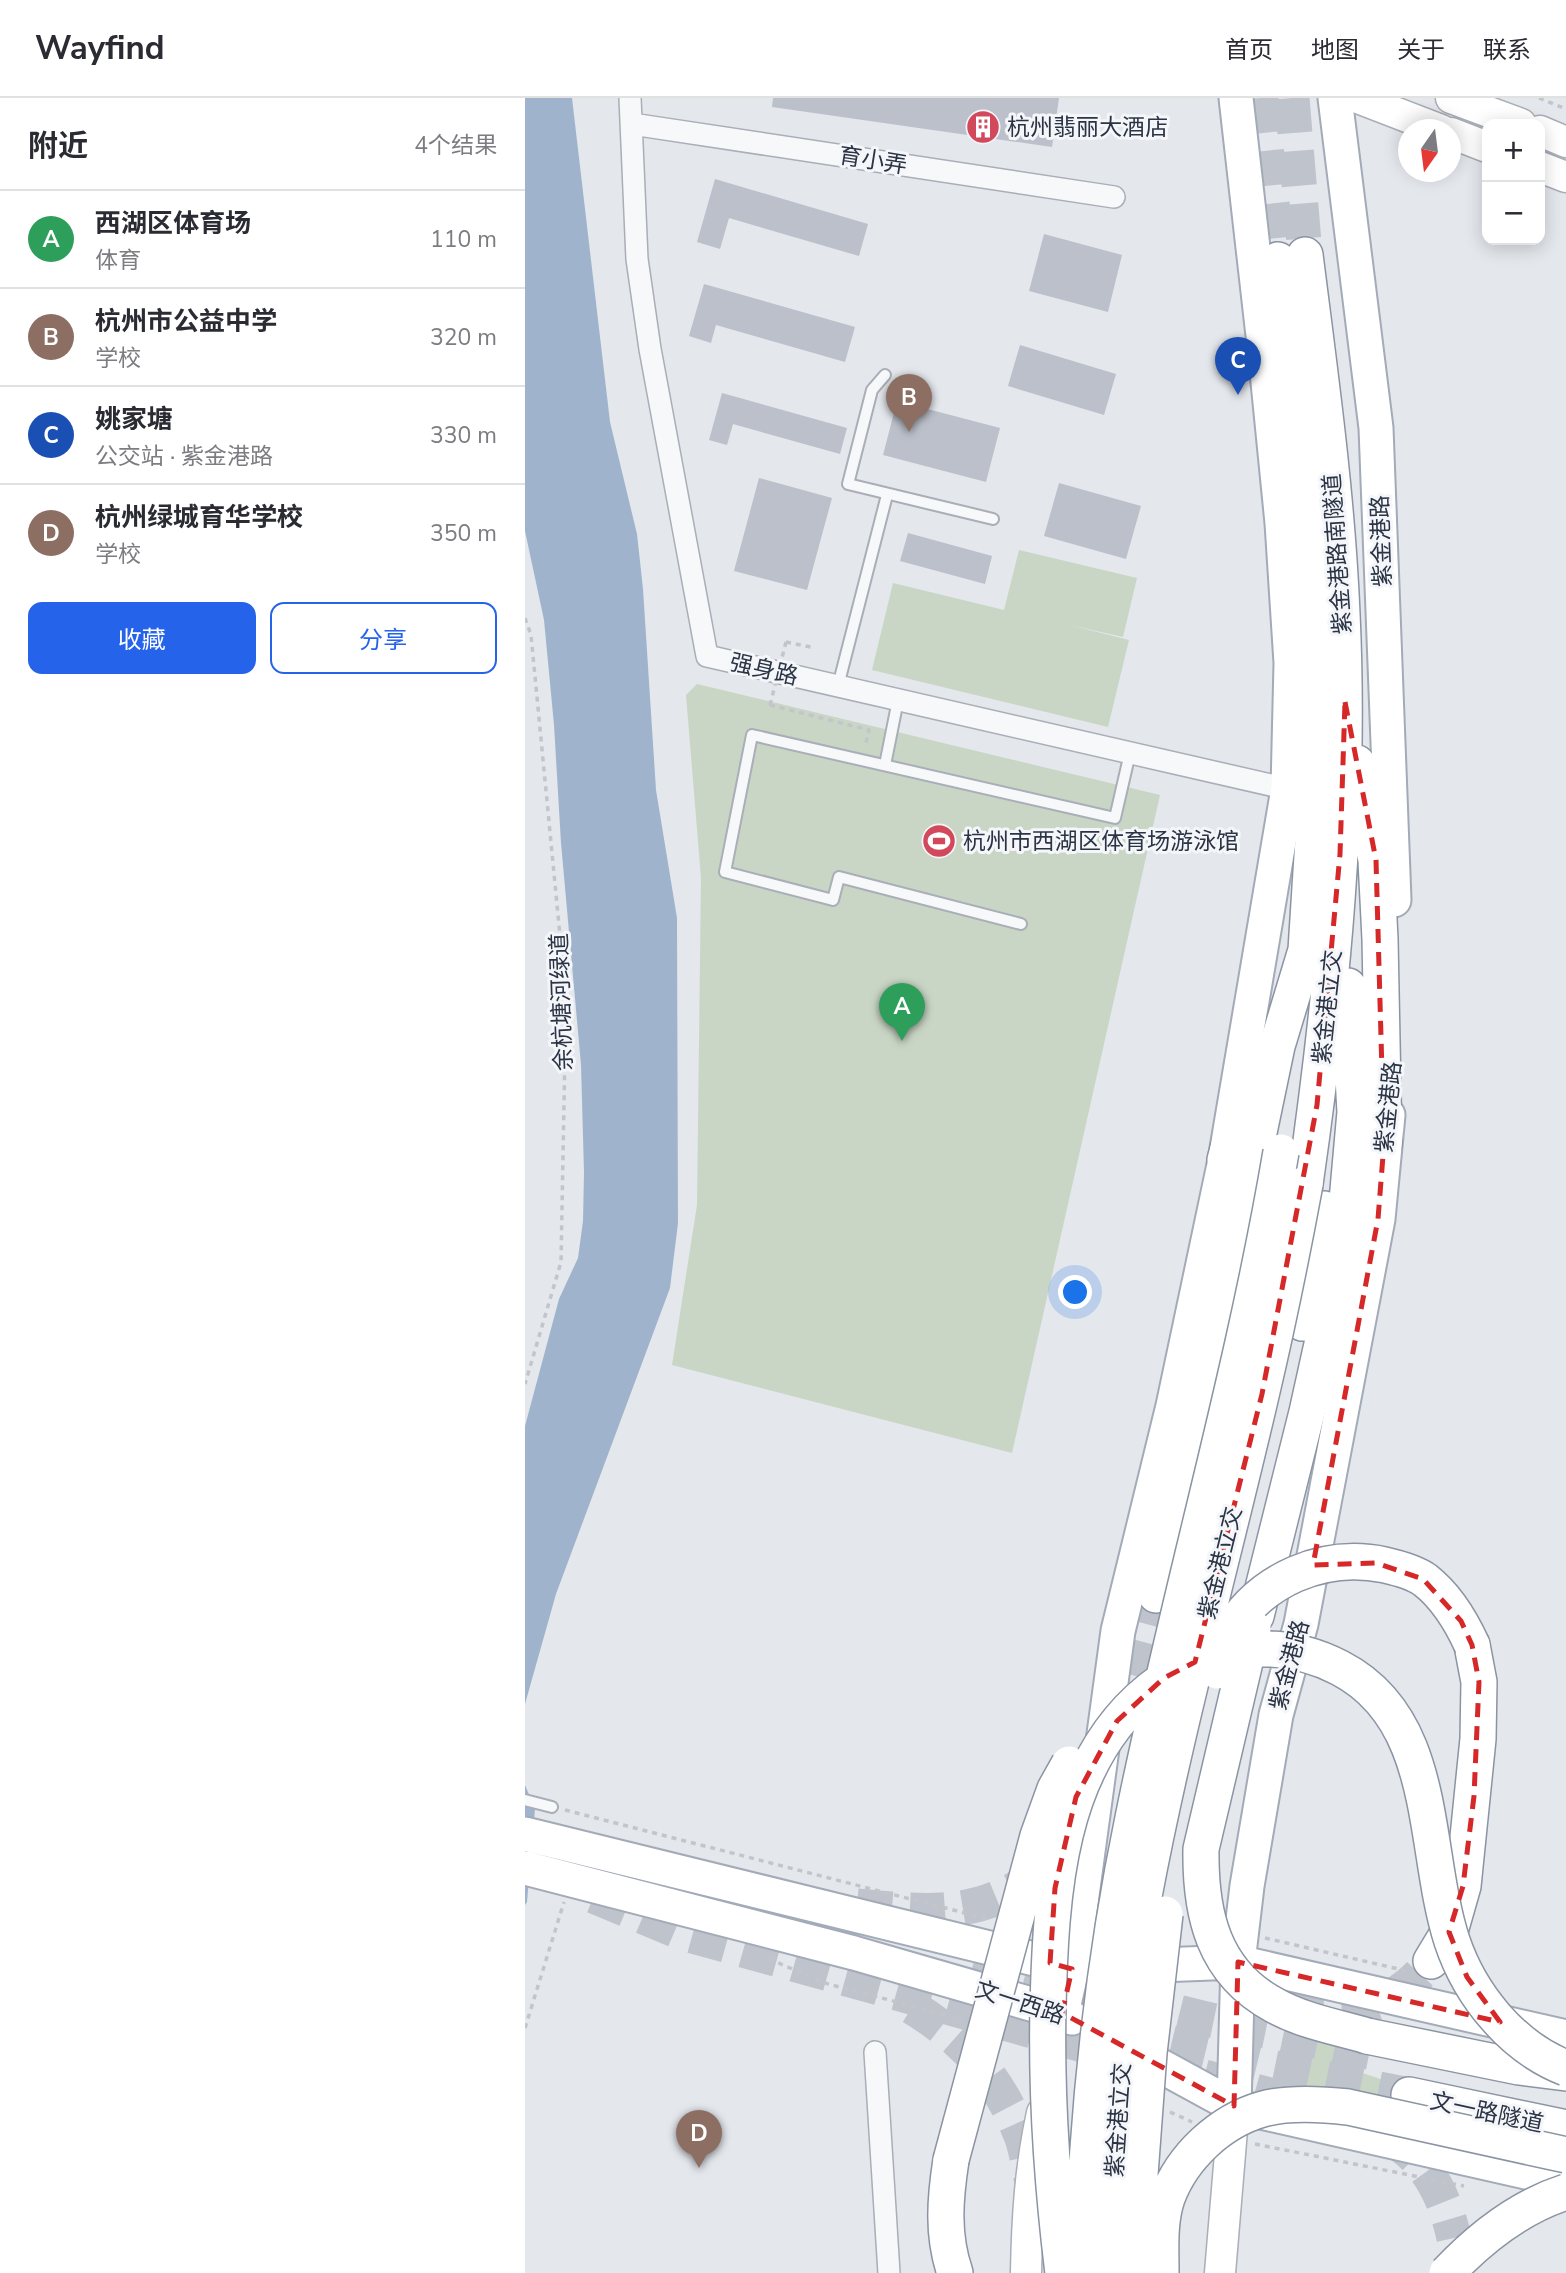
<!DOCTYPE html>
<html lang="zh">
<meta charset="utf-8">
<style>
:root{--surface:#fff;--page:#f2f2f3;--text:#2b2b33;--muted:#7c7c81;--line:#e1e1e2;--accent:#2563eb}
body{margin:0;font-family:"Nunito Sans","Noto Sans SC",sans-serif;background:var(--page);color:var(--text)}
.controls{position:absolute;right:21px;top:21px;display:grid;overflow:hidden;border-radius:14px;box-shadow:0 4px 18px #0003}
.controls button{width:63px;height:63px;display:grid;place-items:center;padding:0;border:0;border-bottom:2px solid var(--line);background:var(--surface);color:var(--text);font:35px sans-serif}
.compass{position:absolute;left:873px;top:21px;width:63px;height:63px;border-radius:50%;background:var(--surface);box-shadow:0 4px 18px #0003;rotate:194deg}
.you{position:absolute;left:551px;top:1195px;width:24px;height:24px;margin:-18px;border:5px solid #fff;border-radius:50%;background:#1a73e8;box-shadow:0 0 0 10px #1a73e833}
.badge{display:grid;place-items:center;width:46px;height:46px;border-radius:50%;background:var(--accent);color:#fff;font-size:23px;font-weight:700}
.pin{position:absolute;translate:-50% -58px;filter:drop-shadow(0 2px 4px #0008)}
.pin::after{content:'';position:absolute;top:37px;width:24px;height:21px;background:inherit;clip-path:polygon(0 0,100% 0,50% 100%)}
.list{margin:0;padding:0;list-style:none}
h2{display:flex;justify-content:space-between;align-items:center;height:91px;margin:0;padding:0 28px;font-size:30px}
h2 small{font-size:23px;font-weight:400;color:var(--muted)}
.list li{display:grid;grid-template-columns:46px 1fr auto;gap:21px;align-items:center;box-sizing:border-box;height:98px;padding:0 28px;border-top:2px solid var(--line)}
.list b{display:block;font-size:26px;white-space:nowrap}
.list p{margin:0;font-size:23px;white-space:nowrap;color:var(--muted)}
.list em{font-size:23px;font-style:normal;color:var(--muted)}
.actions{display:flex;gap:14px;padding:21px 28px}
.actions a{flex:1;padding:16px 0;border:2px solid var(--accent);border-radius:14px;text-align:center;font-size:24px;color:var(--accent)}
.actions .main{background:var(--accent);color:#fff}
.map{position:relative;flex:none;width:1041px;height:2175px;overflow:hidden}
header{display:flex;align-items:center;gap:42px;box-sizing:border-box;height:98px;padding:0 35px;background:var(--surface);border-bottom:2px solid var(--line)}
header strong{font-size:33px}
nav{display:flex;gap:38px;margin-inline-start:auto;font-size:24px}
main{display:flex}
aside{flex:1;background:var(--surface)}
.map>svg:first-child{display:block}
</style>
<header>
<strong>Wayfind</strong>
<nav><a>首页</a><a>地图</a><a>关于</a><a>联系</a></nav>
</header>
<main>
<aside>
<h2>附近<small>4个结果</small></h2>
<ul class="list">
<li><span class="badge" style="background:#2e9e5b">A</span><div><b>西湖区体育场</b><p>体育</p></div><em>110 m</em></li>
<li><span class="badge" style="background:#8d6e63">B</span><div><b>杭州市公益中学</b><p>学校</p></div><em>320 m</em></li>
<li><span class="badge" style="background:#1a4fb4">C</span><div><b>姚家塘</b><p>公交站 · 紫金港路</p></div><em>330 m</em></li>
<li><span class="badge" style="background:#8d6e63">D</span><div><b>杭州绿城育华学校</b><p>学校</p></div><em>350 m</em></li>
</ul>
<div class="actions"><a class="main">收藏</a><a>分享</a></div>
</aside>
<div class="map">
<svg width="1041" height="2175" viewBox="0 0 1041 2175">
<rect width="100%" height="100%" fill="#e4e7ec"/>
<!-- green -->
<path fill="#c9d6c5" d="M494,452L612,480L598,539L545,527L604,542L583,629L347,572L368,485L479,512Z
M172,586L635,697L487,1355L147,1267L172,1107L176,780L161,597Z
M768,1921L833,1950L821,1955H812L811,1963C833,1978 857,1976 877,1994L1041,2049L764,1989Z"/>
<!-- water -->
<path fill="#9fb4cc" d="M0,0H47L85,324L112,436L118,491L131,692L152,820L153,1125L145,1190L31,1496L0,1606V1328L34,1201L53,1160L58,1123L59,1074L56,967L36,745L29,627L19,522L0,433Z
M0,1687L10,1711L2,1804L0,1807Z"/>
<!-- building -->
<path fill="#bbc0ca" d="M248,0H534L527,49L247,9Z
M190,81L343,126L334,158L204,120L195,151L172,144Z
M519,136L597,157L583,214L504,193Z
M179,186L330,229L320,264L191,227L186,245L164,238Z
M495,247L591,276L579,317L483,288Z
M197,295L322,330L315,356L208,326L202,347L184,342Z
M372,303L475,330L461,384L358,357Z
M234,380L307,400L282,492L209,473Z
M534,385L616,408L601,461L519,438Z
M383,435L467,458L460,486L375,463Z"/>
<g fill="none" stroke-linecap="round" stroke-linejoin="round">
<!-- trunk-tunnel -->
<path stroke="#bfc3cb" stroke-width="35" stroke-dasharray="35 18" stroke-linecap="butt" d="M736,0L753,162
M767,0L780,157
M596,1629L631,1497
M69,1798L157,1835L601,1959
M332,1808C403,1814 460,1822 517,1771
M449,1863L681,1921L858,1957
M387,1909C441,1942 474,1981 497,2040C502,2055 504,2073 508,2088
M764,1912C804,1915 851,1914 883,1887C892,1880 899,1871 906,1863
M595,1933L737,1967L884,1997
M679,1979L781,2007
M862,2039C901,2059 920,2098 929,2140"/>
<!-- service casing -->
<g stroke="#a9aeb7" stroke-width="14">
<path id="service" d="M360,277L347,292L323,386L468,421
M313,588L362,397
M360,667L373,602
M496,826L314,779L308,802L200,774L227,637L590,720L605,655
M0,1702L27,1709"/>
</g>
<!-- minor casing -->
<g stroke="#a9aeb7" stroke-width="24">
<path id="minor" d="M105,0L112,161L125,251L182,558L763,691
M107,26L589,99
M350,1954L364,2175"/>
</g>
<!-- secondary casing -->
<g stroke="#a9aeb7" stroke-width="33">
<path id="secondary" d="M833,0L916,32
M926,0L996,26
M1015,33L1041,44
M926,35L962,49
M1015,69L1041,79
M501,2175C502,2119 505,2070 517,2015
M695,2175L709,2008"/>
</g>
<!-- primary casing -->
<g stroke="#a3abb8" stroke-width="37">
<path id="primary" d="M810,0L851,330L869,802
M0,1736L550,1871
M0,1770L329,1855L537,1915L547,1920
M608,1868L713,1864L1041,1939
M537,1915L547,1871L593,1533L648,1308L700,1062L763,691L766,565L757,425L741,264L711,0
M601,1949L709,2008L1041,2083
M709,2008L713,1864L722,1788L751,1617L776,1526L853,1121L863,1017"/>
</g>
<!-- trunk casing -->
<g stroke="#8b94a3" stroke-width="38">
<path id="trunk" d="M780,157C795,276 812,395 817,516C826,706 807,898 780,1086
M832,665L851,762L855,841L859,1045
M700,1062L727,965
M777,1225L799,1111
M631,1497L698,1207L752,948L781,852L788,742L790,550L785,445L753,162
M731,1518L782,1314L813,1174L821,1114L830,1014L823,888
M906,1863L926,1830L938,1788L953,1641L954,1584L947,1547
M842,1938L994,1969L1041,1975
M884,1997L1041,2030
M426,2062C420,2101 417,2137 430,2175"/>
</g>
<!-- path -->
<path stroke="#c2c5cb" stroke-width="3.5" stroke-dasharray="5 5" stroke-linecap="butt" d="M1014,0L1041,11
M0,520L6,537L41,900L36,1164L0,1286
M261,544L290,550
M245,607L344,632L340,649
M40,1712L463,1821
M740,1840L882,1873
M244,1861L303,1886L437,1921
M0,1930L39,1804
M645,2014L667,2024
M730,2046L939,2088"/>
<!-- service -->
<use href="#service" stroke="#f7f8fa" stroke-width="10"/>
<!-- minor -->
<use href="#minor" stroke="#f7f8fa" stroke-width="21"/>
<!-- secondary -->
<use href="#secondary" stroke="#fff" stroke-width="30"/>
<!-- primary -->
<use href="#primary" stroke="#fff" stroke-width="33"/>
<!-- trunk -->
<use href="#trunk" stroke="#fff" stroke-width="35"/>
<!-- trunk-bridge casing -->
<g stroke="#8b94a3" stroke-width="38" stroke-linecap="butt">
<path id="trunk-bridge" d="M728,1530L676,1751C675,1816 688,1874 749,1907C777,1923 812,1929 842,1938
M692,1573C695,1561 698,1547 703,1537C734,1481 799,1454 860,1467C873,1470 889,1474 900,1482C922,1499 936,1523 947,1547
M426,2062L513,1738L530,1691L544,1666
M538,2175C527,2086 521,1998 523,1908C526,1797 532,1666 626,1591C657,1566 693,1552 734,1551C762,1550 790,1557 815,1570C915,1622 897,1751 927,1843C945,1897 987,1949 1041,1970
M557,2175C561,2023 577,1869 608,1720C653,1497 718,1278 756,1054
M584,2175C589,2049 596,1922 619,1798C651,1628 698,1462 737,1293C753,1225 767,1156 780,1086
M610,2175L612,2117L624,1955L640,1816
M636,2175C636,2150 634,2124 642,2100C657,2059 695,2023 738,2011C764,2004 796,2006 823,2009L1041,2057
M922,2175C956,2139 994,2109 1041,2094"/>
</g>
<!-- path-bridge -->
<path stroke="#c2c5cb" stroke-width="3.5" stroke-dasharray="5 5" stroke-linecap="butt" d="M245,607L261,544"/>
<!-- trunk-bridge -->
<use href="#trunk-bridge" stroke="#fff" stroke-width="35"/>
</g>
<!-- marked area -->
<path fill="none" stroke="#d62828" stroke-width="5" stroke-dasharray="14 9" stroke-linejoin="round" d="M820,604L851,762L859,1045L853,1121L788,1467L851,1465L898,1481L936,1523L947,1547L954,1584L949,1698L938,1788L924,1834L942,1879L975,1924L713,1864L709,2008L537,1915L547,1871L525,1865L530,1790L551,1699L592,1623L639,1580L670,1564L737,1296L792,1007L815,756Z"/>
<!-- icons -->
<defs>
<g id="building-disc" transform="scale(1.75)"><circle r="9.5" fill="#d1495b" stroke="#f4f6f9"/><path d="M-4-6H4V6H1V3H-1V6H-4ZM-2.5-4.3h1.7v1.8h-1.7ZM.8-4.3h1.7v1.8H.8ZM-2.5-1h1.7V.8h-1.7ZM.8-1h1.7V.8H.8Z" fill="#fff"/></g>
<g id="stadium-disc" transform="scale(1.75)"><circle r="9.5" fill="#d1495b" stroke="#f4f6f9"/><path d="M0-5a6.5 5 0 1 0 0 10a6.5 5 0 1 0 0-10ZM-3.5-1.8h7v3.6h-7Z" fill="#fff"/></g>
</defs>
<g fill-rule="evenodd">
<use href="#building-disc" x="458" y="29"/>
<use href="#stadium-disc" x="414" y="743"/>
</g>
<g text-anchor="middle" stroke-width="6" stroke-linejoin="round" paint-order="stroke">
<!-- poi labels -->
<g font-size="23" fill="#2b3445" stroke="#f4f6f9" text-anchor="start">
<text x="482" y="37">杭州翡丽大酒店</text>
<text x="438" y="751">杭州市西湖区体育场游泳馆</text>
</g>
<!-- street labels -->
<g font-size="23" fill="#2b3445" stroke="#f4f6f9">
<text transform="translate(348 62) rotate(9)" y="8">育小弄</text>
<text transform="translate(856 443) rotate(-92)" y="8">紫金港路</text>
<text transform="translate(812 456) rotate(-94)" y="8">紫金港路南隧道</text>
<text transform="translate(239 571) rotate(13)" y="8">强身路</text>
<text transform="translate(36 904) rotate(-92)" y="8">余杭塘河绿道</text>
<text transform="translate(802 909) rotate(-84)" y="8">紫金港立交</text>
<text transform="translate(863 1009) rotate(-84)" y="8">紫金港路</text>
<text transform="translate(695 1465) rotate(-76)" y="8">紫金港立交</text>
<text transform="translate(764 1567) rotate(-75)" y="8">紫金港路</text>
<text transform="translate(495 1904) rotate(18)" y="8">文一西路</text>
<text transform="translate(962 2014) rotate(12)" y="8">文一路隧道</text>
<text transform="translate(593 2022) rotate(-86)" y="8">紫金港立交</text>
</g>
</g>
</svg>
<div class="controls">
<button>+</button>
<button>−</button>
</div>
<svg class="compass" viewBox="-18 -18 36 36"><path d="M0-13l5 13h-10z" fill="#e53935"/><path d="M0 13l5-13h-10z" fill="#7c7c81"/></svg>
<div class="you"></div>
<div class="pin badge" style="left:377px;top:943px;background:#2e9e5b">A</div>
<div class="pin badge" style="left:384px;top:334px;background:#8d6e63">B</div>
<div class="pin badge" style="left:713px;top:297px;background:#1a4fb4">C</div>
<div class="pin badge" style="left:174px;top:2070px;background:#8d6e63">D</div>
</div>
</main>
